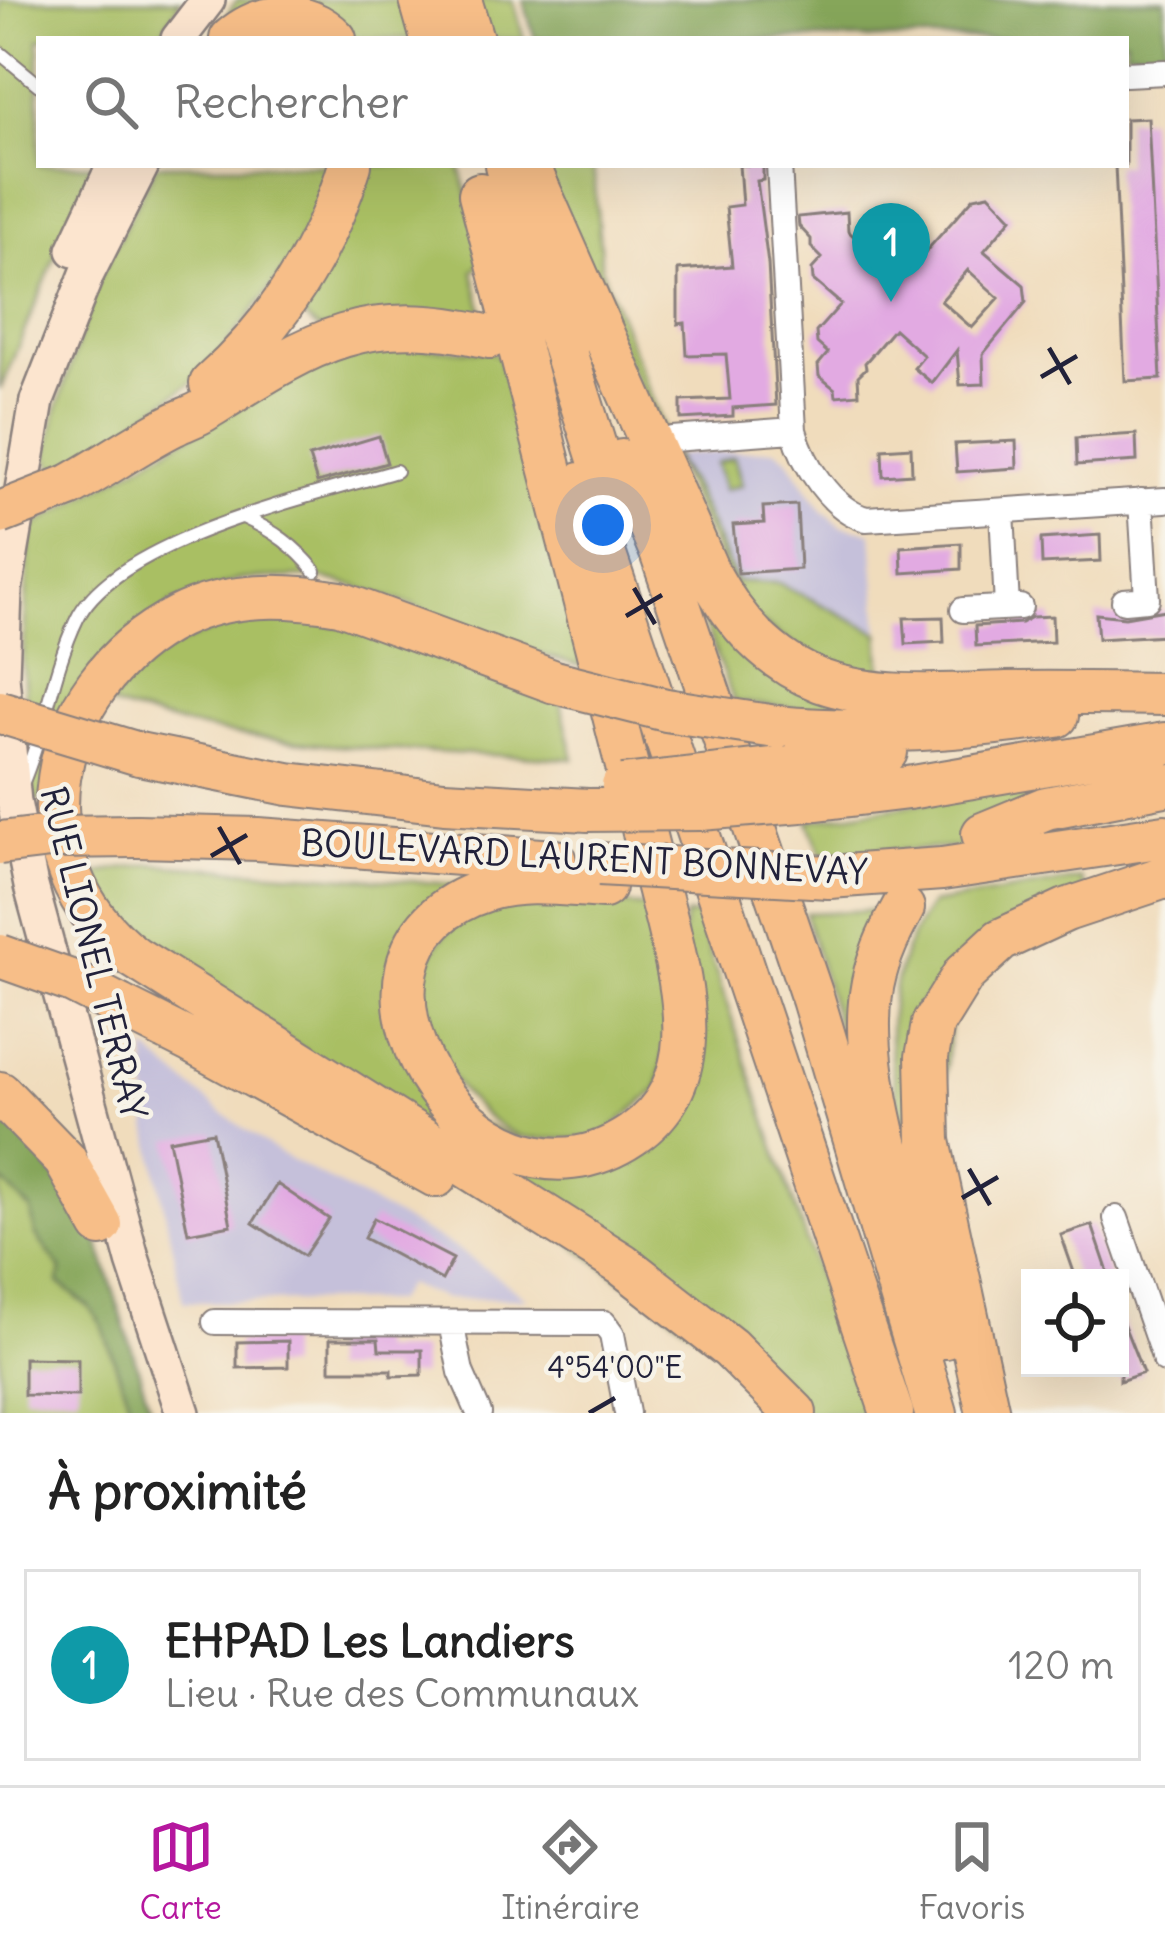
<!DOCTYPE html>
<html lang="fr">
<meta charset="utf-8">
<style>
:root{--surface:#fff;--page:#f6f6f6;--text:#222;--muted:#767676;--line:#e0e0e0;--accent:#b5179e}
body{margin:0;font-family:Delius,sans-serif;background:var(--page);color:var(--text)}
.controls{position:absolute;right:36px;bottom:36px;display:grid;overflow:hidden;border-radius:0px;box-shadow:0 12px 48px #0002}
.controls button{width:108px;height:108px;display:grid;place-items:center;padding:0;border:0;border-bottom:3px solid var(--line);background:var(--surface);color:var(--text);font:60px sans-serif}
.you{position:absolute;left:603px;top:525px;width:42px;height:42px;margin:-30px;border:9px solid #fff;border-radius:50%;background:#1a73e8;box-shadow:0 0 0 18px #1a73e833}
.badge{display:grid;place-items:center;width:78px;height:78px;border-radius:50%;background:var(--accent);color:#fff;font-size:39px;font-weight:700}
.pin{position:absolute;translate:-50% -99px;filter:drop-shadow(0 3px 6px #0008)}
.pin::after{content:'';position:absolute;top:63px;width:42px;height:36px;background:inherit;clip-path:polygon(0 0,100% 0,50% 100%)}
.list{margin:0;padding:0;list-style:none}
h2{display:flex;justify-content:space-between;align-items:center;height:156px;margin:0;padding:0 48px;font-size:51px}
h2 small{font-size:39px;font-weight:400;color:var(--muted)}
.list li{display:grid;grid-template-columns:78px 1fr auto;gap:36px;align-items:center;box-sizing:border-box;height:192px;margin:0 24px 24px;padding:0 24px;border:3px solid var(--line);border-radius:0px}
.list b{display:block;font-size:45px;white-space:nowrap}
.list p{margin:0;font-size:39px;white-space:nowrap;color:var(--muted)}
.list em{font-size:39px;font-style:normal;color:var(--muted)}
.icon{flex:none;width:66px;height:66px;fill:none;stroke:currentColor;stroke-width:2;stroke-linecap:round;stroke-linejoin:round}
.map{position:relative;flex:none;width:1165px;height:1413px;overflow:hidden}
.search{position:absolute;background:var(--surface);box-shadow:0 12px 48px #0002;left:36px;right:36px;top:36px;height:132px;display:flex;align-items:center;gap:30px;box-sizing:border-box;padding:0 42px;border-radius:0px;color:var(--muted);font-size:45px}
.sheet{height:372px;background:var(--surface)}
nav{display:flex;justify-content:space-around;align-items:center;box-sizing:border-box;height:168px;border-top:3px solid var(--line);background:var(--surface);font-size:33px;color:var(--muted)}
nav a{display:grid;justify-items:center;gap:6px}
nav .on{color:var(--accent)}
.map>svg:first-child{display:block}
</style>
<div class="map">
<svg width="1165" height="1413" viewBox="0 0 1165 1413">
<rect width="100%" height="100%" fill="#f7f3e8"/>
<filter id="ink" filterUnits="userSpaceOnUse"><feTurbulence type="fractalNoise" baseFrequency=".00833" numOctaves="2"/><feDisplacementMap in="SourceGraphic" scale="24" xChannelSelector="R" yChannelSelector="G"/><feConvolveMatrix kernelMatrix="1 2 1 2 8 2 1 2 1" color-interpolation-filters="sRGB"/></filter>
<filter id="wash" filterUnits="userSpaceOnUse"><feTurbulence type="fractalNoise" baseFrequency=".004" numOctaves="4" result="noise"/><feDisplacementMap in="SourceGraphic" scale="48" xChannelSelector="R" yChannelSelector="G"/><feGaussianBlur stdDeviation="2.7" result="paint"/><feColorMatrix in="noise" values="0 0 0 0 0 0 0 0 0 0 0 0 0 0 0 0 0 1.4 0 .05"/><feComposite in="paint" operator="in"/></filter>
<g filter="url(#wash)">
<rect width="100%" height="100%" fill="#f0dcbc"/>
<!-- industrial -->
<path fill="#c5c0da" d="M775,449L787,458L822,510L841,526L872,532L879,633L779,583L736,582L674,455Z
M146,1049L221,1112L277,1152L457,1249L527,1298L444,1299L406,1284L395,1301L183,1302L148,1127Z"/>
<!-- green -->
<path fill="#a9bf64" stroke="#667050" stroke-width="3" d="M0,0H181L159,39H39V165H93L0,390Z
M237,0H410L421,39H354L338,23L211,39Z
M470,0H513L524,39H482Z
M156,165H335L305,244L203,375L94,450L61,468L53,467L47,457L56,412L97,281Z
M365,165H459L484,248L478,267L473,271L485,321L318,329L304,317L306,303Z
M535,165H593L602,271L678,464L693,487L736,581L779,583L879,633L882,679L819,663L744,610Z
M369,346L489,351L499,356L585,667L485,639L414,606L358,587L318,577L240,579L170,604L39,800L30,801L23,662L30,528L301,371Z
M734,457L742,485L724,490L716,463Z
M677,551L870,716L734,702Z
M268,618L352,626L560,700L574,759C420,750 257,752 110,705C149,650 202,627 268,618Z
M1052,781L1054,788L992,846L821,854L808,821Z
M151,864L468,885L420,917L423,1097L591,1173L625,1162L649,1147L685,916L697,915L864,1413H807L143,935L105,897L97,873Z
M1081,879L1085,890L955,969L931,1226C900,1115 857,1009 931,904Z
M567,899L648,907L672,999L661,1086L600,1138C579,1138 535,1142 517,1135C446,1105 381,979 459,922C490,900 531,901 567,899Z
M883,910L854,1030L840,1034L805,913Z
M0,1161L94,1303L133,1413H0Z"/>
<!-- forest -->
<path fill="#86a65a" stroke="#54644a" stroke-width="3" d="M523,0H1165V49L1126,51V39H535Z
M0,1108L91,1219L152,1413H133L102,1325L89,1307L59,1283L61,1269L35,1234L31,1210L0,1179Z"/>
<g id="blocks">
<!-- building -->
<path fill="#e2aae2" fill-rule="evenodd" d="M1148,118L1161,379L1125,381L1115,165H1126V119Z
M739,165H763V180L757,181L768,264L776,405L733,408V416L681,419V401L730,399L726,354L687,355L685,323L678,324V270L732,266L726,207L742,205Z
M989,194L1012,218L984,251L1024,285L1026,302L983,354L984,384L960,385L957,350L932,383L914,368L924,356L894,329L865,363L866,368L858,376L859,394L836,396L835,389L819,376L818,365L828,353L817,343L816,332L841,304L813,280L812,269L822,258L811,247V239L799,226L798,217L847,212L848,231L885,264L896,251L913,266L974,197ZM968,270L999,298L972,328L941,301Z
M1136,434L1137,461L1077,465L1076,438Z
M379,436L387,463L317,483L309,457Z
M1016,441L1017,468L957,472L955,444Z
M911,447L912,474L883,476L882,449Z
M797,505L800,569L738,573L733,525L764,523L763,507Z
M1100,535L1101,561L1042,564L1041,539Z
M961,543V569L902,573L901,547Z
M1165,610V635L1098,639L1096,614L1125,617Z
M1052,616L1053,642L976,646L975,626L1021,623L1032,617Z
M943,617L944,642L906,644L904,618Z
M213,1132L231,1225L188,1233L169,1140Z
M277,1184L329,1219L304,1256L253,1223Z
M374,1218L453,1259L442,1280L364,1238Z
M1092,1225L1110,1278H1076L1061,1235Z
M1120,1315L1143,1373L1120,1381Z
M330,1339H378L379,1350H422V1375L391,1376V1370H330Z
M288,1341V1367L237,1368V1342Z
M24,1358L78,1359V1396L24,1395Z"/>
</g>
</g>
<g filter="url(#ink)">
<use href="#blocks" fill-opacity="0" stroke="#897f7c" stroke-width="3"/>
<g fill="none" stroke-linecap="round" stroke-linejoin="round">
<!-- lane casing -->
<g stroke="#897f7c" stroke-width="16">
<path id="lane" d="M0,53L39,85
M245,518C274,531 295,546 315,571
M22,784C45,731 52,671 77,619C116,539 314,496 396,471"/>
</g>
<!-- street casing -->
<g stroke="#897f7c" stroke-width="28">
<path id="street" d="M1126,74L1165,72
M779,165L794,430
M672,439L794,430C803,464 831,509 866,519L1165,500
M1002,511L1007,607
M1124,601L1147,599L1141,501
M963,610L1020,607
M1116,1218L1165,1360
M215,1322L604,1323L612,1334L627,1413
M451,1323L461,1372L479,1413"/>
</g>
<!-- secondary casing -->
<g stroke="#897f7c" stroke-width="38">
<path id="secondary" d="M178,39L208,0
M142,165L87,274L37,401L5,590L2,676L14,802L31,886L133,1261L183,1413
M74,250L114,165"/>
</g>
<!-- highway casing -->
<g stroke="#897f7c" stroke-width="46">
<path id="highway" d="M421,0L432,39
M460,0L472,39
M231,39C261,13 306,8 335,39
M506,165L616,513
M532,174L709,574C735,622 769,661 821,681C878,701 948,695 1006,693C1059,692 1112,693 1165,694
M480,194L666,918C684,992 708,1083 632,1135C473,1243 298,949 486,890C523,878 566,885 604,887
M211,384C277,326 325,249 350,165
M622,461L661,552L813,999L936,1413
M581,484L892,1413
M69,486C104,467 137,443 173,425C184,419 196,416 206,409C311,343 362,307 490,337
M555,682L340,603C286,594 229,592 178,617C44,685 10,862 134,957L622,1264L730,1348L795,1413
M776,727C871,736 963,728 1057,716
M139,754L288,784L444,802L588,810
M789,767L886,752
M801,801L908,788L1165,744
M983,834L1046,808L1165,785
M137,836L258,839L555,861
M829,877L942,869L1165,836
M903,908C888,935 875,963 871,994C857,1090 917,1242 945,1337
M120,1006L192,1042L436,1176
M0,1093L65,1160L101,1225
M988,1413L929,1141L927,1057L933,1024L964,974L1001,940L1066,910L1165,877"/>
</g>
<!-- lane -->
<use href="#lane" stroke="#fff" stroke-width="12"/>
<!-- street -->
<use href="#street" stroke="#fff" stroke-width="24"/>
<!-- secondary -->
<use href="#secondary" stroke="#fce5cf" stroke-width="33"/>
<!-- highway -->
<use href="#highway" stroke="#f7be88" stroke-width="42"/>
<!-- highway-bridge casing -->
<g stroke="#897f7c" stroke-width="46" stroke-linecap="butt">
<path id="highway-bridge" d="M0,513L69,486
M555,682L666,710L776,727
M0,712L139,754
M623,786L789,767
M588,810L700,809L801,801
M0,843L50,837L137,836
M599,864L829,877
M0,956L73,982L120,1006"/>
</g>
<!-- highway-bridge -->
<use href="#highway-bridge" stroke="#f7be88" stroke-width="42"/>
</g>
</g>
<!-- ticks -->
<path fill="none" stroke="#22223b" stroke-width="4.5" d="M1049,348L1070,384M1041,377L1077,356M634,588L655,624M626,616L662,595M219,827L240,864M211,856L247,835M969,1169L990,1205M962,1198L998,1177M589,1413L615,1398"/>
<g text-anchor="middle" stroke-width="9" stroke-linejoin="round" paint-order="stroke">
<!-- street labels -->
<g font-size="36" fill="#22223b" stroke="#f7f3e8">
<text transform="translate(584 857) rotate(3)" y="13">BOULEVARD LAURENT BONNEVAY</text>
<text transform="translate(94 953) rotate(76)" y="13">RUE LIONEL TERRAY</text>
</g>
</g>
<g font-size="30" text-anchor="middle" fill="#22223b" stroke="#f7f3e8" stroke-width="9" stroke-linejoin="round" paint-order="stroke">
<text x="615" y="1378">4°54'00"E</text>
</g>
</svg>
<div class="controls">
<button><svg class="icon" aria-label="locate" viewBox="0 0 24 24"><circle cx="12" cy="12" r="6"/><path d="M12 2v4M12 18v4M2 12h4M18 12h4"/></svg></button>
</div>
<div class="you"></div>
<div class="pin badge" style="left:891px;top:302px;background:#0f9aa8">1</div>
<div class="search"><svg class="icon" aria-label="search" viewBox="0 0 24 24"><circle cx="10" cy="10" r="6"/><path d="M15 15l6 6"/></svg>Rechercher</div>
</div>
<section class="sheet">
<h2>À proximité<small></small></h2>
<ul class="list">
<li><span class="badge" style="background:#0f9aa8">1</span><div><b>EHPAD Les Landiers</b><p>Lieu · Rue des Communaux</p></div><em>120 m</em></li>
</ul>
</section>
<nav>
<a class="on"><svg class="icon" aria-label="map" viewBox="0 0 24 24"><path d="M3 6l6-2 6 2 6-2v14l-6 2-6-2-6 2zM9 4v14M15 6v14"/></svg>Carte</a>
<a><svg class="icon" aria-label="directions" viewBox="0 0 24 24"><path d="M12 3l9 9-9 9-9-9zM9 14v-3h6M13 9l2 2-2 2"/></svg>Itinéraire</a>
<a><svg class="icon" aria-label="saved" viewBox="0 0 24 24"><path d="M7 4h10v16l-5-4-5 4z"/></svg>Favoris</a>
</nav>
